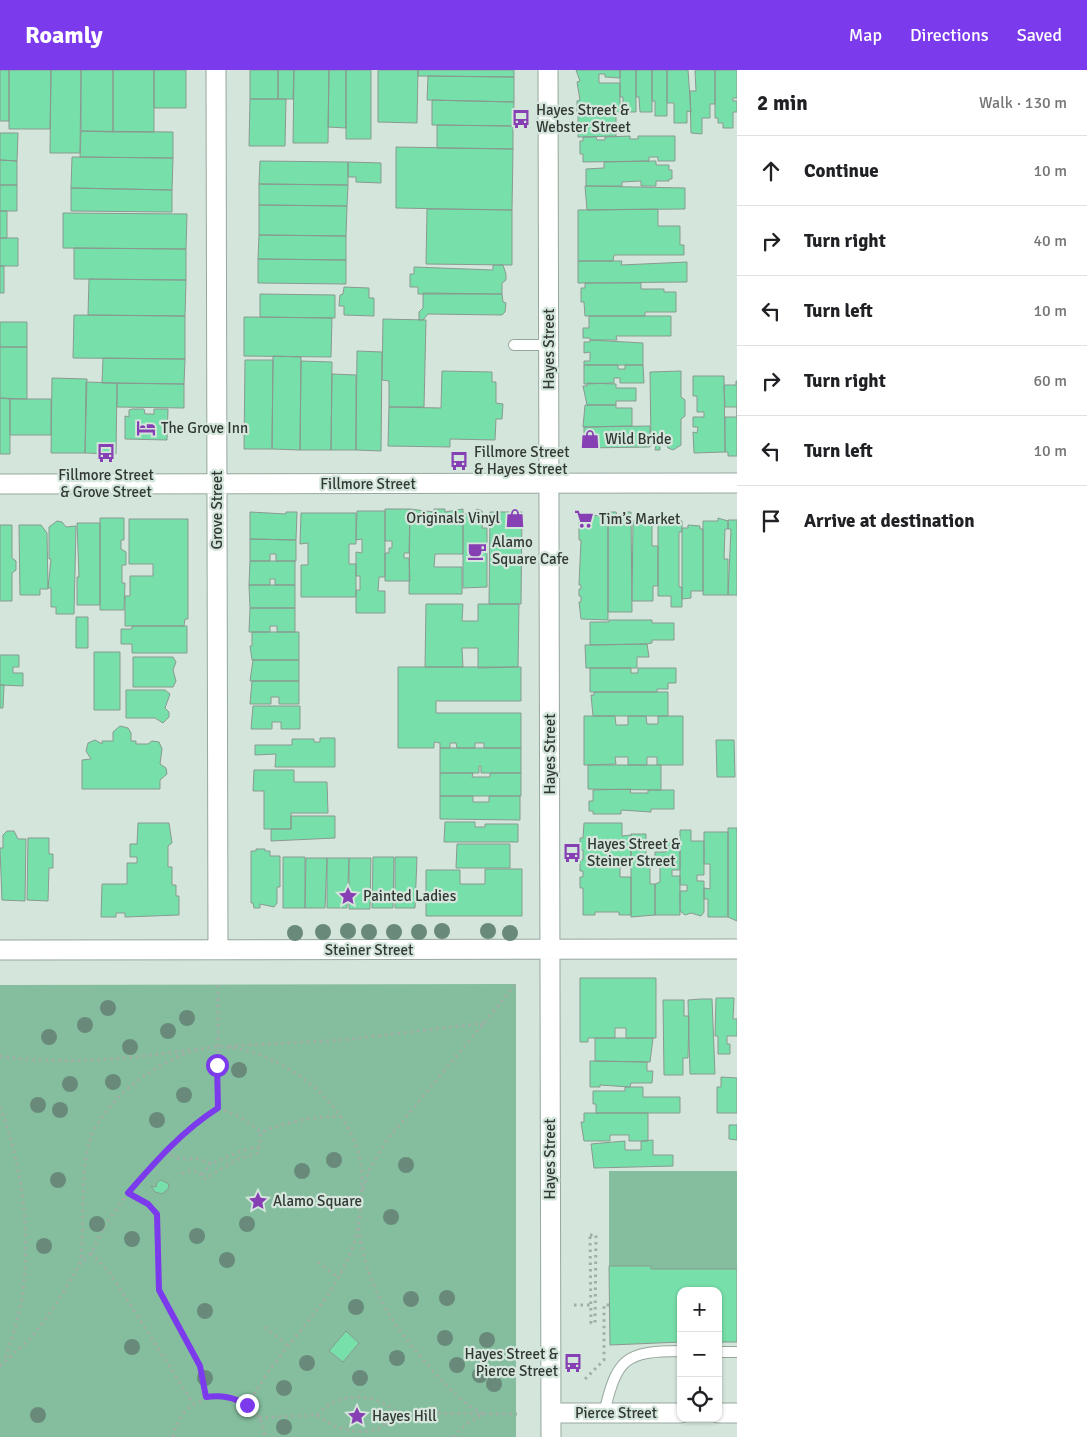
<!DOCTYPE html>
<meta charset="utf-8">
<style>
:root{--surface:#fff;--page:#f6f6f6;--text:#202124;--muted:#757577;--line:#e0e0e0;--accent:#7c3aed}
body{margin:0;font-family:Signika,sans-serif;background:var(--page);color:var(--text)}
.controls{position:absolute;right:15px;bottom:15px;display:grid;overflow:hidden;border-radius:10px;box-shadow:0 1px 4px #0004}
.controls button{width:45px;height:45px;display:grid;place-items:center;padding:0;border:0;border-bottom:1px solid var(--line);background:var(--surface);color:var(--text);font:25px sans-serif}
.stop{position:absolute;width:15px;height:15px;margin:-11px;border:4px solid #7c3aed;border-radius:50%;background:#fff}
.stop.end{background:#7c3aed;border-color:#fff;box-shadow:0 1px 5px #0008}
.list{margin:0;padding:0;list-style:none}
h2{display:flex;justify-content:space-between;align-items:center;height:65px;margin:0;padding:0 20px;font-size:21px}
h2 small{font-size:16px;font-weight:400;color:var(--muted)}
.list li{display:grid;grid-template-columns:32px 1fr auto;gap:15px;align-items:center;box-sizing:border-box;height:70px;padding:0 20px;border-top:1px solid var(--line)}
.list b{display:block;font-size:19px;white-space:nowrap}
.list em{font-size:16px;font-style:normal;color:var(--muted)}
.icon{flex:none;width:28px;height:28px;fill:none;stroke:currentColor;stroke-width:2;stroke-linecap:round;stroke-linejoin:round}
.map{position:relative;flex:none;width:737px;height:1367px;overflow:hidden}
header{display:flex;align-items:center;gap:30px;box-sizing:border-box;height:70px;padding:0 25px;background:var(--accent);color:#fff}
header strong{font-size:24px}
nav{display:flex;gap:28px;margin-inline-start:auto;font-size:18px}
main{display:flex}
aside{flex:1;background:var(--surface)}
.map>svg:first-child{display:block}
</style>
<header>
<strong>Roamly</strong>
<nav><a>Map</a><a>Directions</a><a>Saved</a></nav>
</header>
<main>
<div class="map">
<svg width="737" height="1367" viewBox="0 0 737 1367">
<rect width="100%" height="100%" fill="#d4e6db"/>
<!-- green -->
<path fill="#85be9f" d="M516,914V1367H0V915Z
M609,1101H737V1199H651V1196H609Z"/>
<!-- building -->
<path fill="#77dfaa" stroke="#899a90" d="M0,0H9V51H0Z
M9,0H51L50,59H9Z
M51,0H81L80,83H50Z
M81,0H113V62L81,61Z
M113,0H154V62H113Z
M154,0H186V38H154Z
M250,0H278V29H250Z
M278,0H294L293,29H278Z
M294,0H329L328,73H293Z
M329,0H346V58L328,57Z
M346,0H371V69H346Z
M378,0H418L417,53L378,52Z
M418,0H514V7L418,6Z
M576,0H620V8L605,7V4H599V13H620V42H608L609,37H594V42L577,43V31L580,30L577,12L580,11Z
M620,0H636V42H623V27H620Z
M636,0H652V42H640L639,27H636Z
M652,0H667V46H655V31H652Z
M667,0H688L691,42L687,41V53H674V33H667Z
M695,0H715V34H710V48H702V64L691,63L690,21H696Z
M715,0H737V28H733V31H737V42H733V58H723V53H718V48H715Z
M428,6L514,7V32L427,30Z
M250,29H286L285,76H249Z
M432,30L514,32L513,56L432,55Z
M592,42H616V66L578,67V46L592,45Z
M437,55L513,56V79L437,78Z
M81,61L173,62V88L80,87Z
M0,63H18L17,91L0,90Z
M630,66V69H638V66H675V91H658V87H649V91L583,92V84H580V71H583V67H596L597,70H605V67Z
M396,77L513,79L512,140L396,138Z
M72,87L173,88L172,120L71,118Z
M0,90L17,91V115H0Z
M260,91L348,92V115L259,114Z
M656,91V95H669V100H672V109H669V111H656V116H641V111L622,112V116H586V99L604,98V92Z
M348,92L381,93V113L356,112V107H348Z
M259,114L348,115L347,136L259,135Z
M0,115H17V141H0Z
M585,116L685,118V139L587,140Z
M71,118L172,120V142L71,141Z
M259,135L347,136L346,166L259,165Z
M427,139L512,140V195L426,194Z
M658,139V156H680V175H684V185H614L613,191H578V140Z
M0,141H7V168H0Z
M63,143L187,144L186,179L63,178Z
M259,165L346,166V190L258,189Z
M0,168H18V196H0Z
M74,178L186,179V210L74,209Z
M258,189L346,190V214L258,213Z
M578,191H622L621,195L687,192V212L578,213Z
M493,195H503L506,204V210L502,213V224H418V217H410V204H414V197L493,200Z
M0,196H4V223H0Z
M89,209L186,210L185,246L88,245Z
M585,213H641V219H664V222H676V242H645V246H585L584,232H581V218H585Z
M344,217L369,218V228H374V246L344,245V236H339L340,225L343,224Z
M423,223L502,224L503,232L506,233L505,242L502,245L428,244L423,250H419V242L423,238Z
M260,224L335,225V248L260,247Z
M74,245L185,246V289L73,288Z
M589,246H671V266H616L617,270H590V268H583V258H589Z
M244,247L332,248L331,287L244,286Z
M383,249L426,250L424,337H389V311L382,310Z
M0,252H27V277H0Z
M590,270L643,273V295H584V291H590V282L584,283V272H590Z
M0,277H27V329L0,328Z
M357,281L382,282L381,381L356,380Z
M273,286L301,287L300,380L272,379Z
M103,288L185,289L184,314L102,313Z
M245,290H273L272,379H244Z
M301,291L332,292L331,380H300Z
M584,295H618V299H625V295H643L644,313H620V308H614V313L584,314Z
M442,301L492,302V312H496V333L503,334L502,349H496L495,370L450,369V377L388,376L389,337L441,338Z
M681,301V327L685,330V346L681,349V375L673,380L668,378L667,375H660V380H655L656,375H651L650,302Z
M332,304L356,305V380H331Z
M693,306H724L725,382L694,383L693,362L697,363L698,357H693V347H704V342H697V326H693Z
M52,308L87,309L85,383H51Z
M736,311H737V386H728V382H725V347H737V337H725L724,315H736Z
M86,312L117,313L116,384L85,383Z
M117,313L184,314V338L117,337Z
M587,313L616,314V318H636V331H616V335H587L583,316H587Z
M0,328L10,329V384H0Z
M10,329H51V365H10Z
M585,335H616V338H632V356L583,357Z
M132,339H144L145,344H154V339H168L167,370L125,369V346L129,347V340Z
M650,356V377L584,378V357Z
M385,439H410L409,483H404V488H409L410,511H385V483H389V478H392V471H385Z
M410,439L434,442V439H445V442L463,439V484H435L434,497H462V524H409Z
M477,439L482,441L484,446L482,458H487V517L463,518V444H472Z
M357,441H385V507H379L378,521H385V543H356V520H360V506H356V482L362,483V469L356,470Z
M250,442L286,444V442H297L296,470L250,469Z
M490,442H522L521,534H489Z
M608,442H616L617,445L622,446V442H631L632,542H608Z
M301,443H356V474H349V494H356V527H301V495H308V473L300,474Z
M579,445L608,446V550L581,549L579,532H581V526H579V519H581V515H579L581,470H579Z
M100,448H124V470H121V479L126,482V495H122V513H125L124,540H100Z
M718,448L728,451V459H725L724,489H728V525H703V451H718Z
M129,449H188V549H185L184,556H125V526H130V506H153V494H129Z
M728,450H737V525H728L731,459H728Z
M57,451L62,452L66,457L76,456L74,544H56V537H51V518H48L51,489H49V457Z
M633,451H652V476H658V516H653V531H632Z
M658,451H682V462H679V517H682V537H671V526H658Z
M77,453H100V535H77V507H79Z
M0,455H12V488L16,491V500L12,503V531H0Z
M19,455H41L47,463L48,519H40V525H20Z
M688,455L700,456V459H703V521H691V528L682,529V458H688Z
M250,469L296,470V491H276V484H270V491H250Z
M250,491H295V515H275V509H270V515H249Z
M249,515H295V538H250Z
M426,534H463L462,551H478V534H519L518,597L478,598V578H462L463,597H425Z
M250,538H295V562H277V556H270V562H249Z
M76,547H88V578H76Z
M609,550H652V553H674V570H652V573L647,574L590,575V552H609Z
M132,556H187V583H132V574H121V559H132Z
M252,562H299V590H252L250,576H252Z
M647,574L649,587H637V598H586L585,575Z
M94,582H120V640H94Z
M0,585H19V597H13V603H23V616L0,615Z
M133,587H173L176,592L173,600L176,611L173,617H133Z
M253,590H299V611H250Z
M398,597H521V631H436V643H521V678H484V673H475V678H457L456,673H450V678H440V673L434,672V678H398Z
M590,598H631V603H638V598H676V613H668V619H657V622H590Z
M252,611H299V634H279V627H271V634H250Z
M0,615H4L3,638H0Z
M126,620H165L170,624L165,638L169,642V647L163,653L155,648H126Z
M594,622H668V646H593L591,625H594Z
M253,636H300V659H281V652H272V659H251Z
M584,646H615L616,655H628V646H646L647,654H658V646H683V695H657V687H647V695H628V687H615L616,694L584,695Z
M120,656L128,658L131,663V671H136V674H148L152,671L159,672L162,679L160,694L166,698L167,704L160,710V719H82V690L91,689L86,681L88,673L95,670L102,674V671H113V662Z
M320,668H335V697H275L276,684L255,685V675H292V669H314V672H320Z
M716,670H734L735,707H717Z
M440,678H521V703H481V696H479V703H440Z
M588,695H661V720L588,719Z
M254,700H294V712H327L328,743H291V759H264V721H253Z
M440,703H473L472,707H490V703H521V726H440Z
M631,719L630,723H648V720H674V739H651V742L621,740V744H593V741H589V731H593V720Z
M440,726H473V732H489V726H520V750L440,749Z
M291,746H335V768L271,771V759H291Z
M445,752H475V757H485V754H518V772H444Z
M138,753H169L172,773L168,776V797H172V815H176V826H179V845L125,847V843H116V847H101L102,814H127V793H137V787H130V774H137Z
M584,753H622V766L631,765V797H620V807H631V845H619V842H595V845H583V818H580V807H583V801H580V790H583V780H580V768H583Z
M728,758H737V851L728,847Z
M680,760H691V771H704V805H697V811H704V842L701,846L691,843L685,845L680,841V821H687V815H680Z
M7,761H14L18,769H26L25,831L2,830L0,778H3V765Z
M704,762H728V847H708V829H704V818L710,819V794H704Z
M631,764H646V794H650V814H655V845L631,847Z
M28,768H49V784H53V798H49L48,831L27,830Z
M666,772H680V800H672V806H680V845H655V814L660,812V796H655V782H666Z
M457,774H510V798H456Z
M256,779H265V781H270V786H280V817H277V833L274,837L260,834V838H254L253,833H251V781H256Z
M283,787H305V838H283Z
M373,787H394L393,838H372Z
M395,787H417L415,838H395Z
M306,788H327L325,838H305Z
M327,788H349L347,838H327Z
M349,788H371L370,839H349Z
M485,799H522V846H426V800H460V814H485Z
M580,908H656V968H626V958H615V968H588V972H580Z
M716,928H734L733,949H737V966H727V974H730V984H718V966H715Z
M701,929H712L715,1004H690L688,930Z
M663,930H684V946H689L688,988H683V1005H664Z
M595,968H653L650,992L595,991Z
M590,991L647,992V1001H653L652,1013H631L630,1017L600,1015V1017H590Z
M721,1007L737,1008V1043H717V1017H721Z
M625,1017H643V1027H680V1043H596V1034H593V1021H625Z
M584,1043H648V1071H629V1065H610V1071H584L581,1052H584Z
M729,1055H737V1070L729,1069Z
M653,1070V1085H673V1096L594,1098L591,1074L625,1071V1080H641V1071Z
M161,1110L169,1114L168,1119L162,1124L155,1122L151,1116L156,1117L157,1112Z
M609,1196H651V1199H737V1272H718V1221H681V1272L610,1275Z
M346,1261L359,1273L343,1292L329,1281Z"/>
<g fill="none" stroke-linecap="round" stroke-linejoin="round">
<!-- service casing -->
<g stroke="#96a79d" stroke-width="12">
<path id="service" d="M514,275H549
M718,1282H737
M604,1343C617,1289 624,1281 681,1281"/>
</g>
<!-- minor casing -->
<g stroke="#96a79d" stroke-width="21">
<path id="minor" d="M216,0L218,880
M548,0L551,1367
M0,414L737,413
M0,880L737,879
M551,1343H681
M718,1343H737"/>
</g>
<!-- path -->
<path stroke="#a0aea5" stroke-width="3" stroke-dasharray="2.5 4" stroke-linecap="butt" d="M229,976L343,970L485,953
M0,986C67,996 132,988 198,979
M0,1037C23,1098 31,1164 22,1228C19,1249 11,1270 4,1290
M218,1038L240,1047L261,1062C285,1053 314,1045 340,1047
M165,1082L180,1089H199L211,1094L243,1080L259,1077
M182,1104L187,1101H198L205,1109L236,1090L258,1083L261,1062
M202,1105L211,1094
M363,1119L370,1098L387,1070L516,914
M128,1123L148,1134L157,1143L159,1220L201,1296L206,1327
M359,1158C366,1218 394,1258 434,1302C449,1318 463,1335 484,1344
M590,1165H596L595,1253H591Z
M91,1183L110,1203L193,1333
M318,1192L338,1207
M80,1194C86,1154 78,1101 92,1065C101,1044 118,1026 136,1012C158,995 190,977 219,977C274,977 340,1026 357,1078C365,1102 362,1132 358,1157C348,1209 308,1250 277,1290C266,1304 257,1320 247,1335
M574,1235H591
M265,1257L288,1276
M0,1296L31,1268L55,1236L80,1194L91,1183L105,1155L128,1123L171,1076L203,1048L218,1038V914
M585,1309L604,1290V1235H609
M317,1345C337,1321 376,1322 397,1343L517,1344
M259,1348L317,1345L337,1358L363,1362L378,1359L397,1343
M173,1367C183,1313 259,1312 265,1367
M453,1367L465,1355L483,1344"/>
<!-- service -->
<use href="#service" stroke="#fff" stroke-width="10"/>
<!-- minor -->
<use href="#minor" stroke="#fff" stroke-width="19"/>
</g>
<!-- trees -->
<g fill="#698a7a">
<circle cx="348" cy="861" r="8"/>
<circle cx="442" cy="861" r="8"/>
<circle cx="488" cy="861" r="8"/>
<circle cx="323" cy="862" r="8"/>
<circle cx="369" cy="862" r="8"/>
<circle cx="394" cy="862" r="8"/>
<circle cx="419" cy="862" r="8"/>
<circle cx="295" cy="863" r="8"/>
<circle cx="510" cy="863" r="8"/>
<circle cx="108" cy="938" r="8"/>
<circle cx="187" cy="948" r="8"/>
<circle cx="85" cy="955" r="8"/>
<circle cx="168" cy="961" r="8"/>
<circle cx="49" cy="967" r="8"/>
<circle cx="130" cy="977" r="8"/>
<circle cx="239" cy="1000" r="8"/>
<circle cx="113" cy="1012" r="8"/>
<circle cx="70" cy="1014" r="8"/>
<circle cx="184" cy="1025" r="8"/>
<circle cx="38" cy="1035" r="8"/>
<circle cx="60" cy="1040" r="8"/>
<circle cx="157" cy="1050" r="8"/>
<circle cx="334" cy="1090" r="8"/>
<circle cx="406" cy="1095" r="8"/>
<circle cx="302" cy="1101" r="8"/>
<circle cx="58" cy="1110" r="8"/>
<circle cx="391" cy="1147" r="8"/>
<circle cx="97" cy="1154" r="8"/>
<circle cx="247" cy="1154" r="8"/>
<circle cx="197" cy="1166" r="8"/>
<circle cx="132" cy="1169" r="8"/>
<circle cx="44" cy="1176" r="8"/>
<circle cx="227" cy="1190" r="8"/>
<circle cx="447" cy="1228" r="8"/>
<circle cx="411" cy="1229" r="8"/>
<circle cx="356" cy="1237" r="8"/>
<circle cx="205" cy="1241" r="8"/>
<circle cx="445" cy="1268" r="8"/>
<circle cx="487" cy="1270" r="8"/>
<circle cx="132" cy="1277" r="8"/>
<circle cx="397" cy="1288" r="8"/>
<circle cx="307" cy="1293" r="8"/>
<circle cx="457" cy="1295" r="8"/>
<circle cx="480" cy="1305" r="8"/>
<circle cx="205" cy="1308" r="8"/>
<circle cx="360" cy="1308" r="8"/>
<circle cx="494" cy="1314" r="8"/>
<circle cx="284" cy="1318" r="8"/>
<circle cx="38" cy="1345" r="8"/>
<circle cx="284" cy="1357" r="8"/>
</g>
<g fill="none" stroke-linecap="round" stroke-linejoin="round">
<!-- route -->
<path stroke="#7c3aed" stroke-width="6" d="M217,995L218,1038C183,1060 155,1092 128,1123L148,1134L157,1144L159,1220L200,1296L206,1327C222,1325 233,1327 247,1335"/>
</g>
<!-- icons -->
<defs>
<g id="bus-bare" transform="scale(1.5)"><path d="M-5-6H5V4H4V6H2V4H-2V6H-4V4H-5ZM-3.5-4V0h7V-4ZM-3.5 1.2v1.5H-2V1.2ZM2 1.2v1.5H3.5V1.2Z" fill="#8740b3" stroke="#d4e6db" stroke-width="2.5" paint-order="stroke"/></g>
<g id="hotel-bare" transform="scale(1.5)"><path d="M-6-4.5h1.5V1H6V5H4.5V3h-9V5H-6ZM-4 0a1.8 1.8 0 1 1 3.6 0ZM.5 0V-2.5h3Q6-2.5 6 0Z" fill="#8740b3" stroke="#d4e6db" stroke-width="2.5" paint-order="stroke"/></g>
<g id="shop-bare" transform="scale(1.5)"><path d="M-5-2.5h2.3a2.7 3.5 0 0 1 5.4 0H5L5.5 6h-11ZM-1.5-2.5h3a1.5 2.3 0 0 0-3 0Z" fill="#8740b3" stroke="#d4e6db" stroke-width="2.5" paint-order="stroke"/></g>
<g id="supermarket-bare" transform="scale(1.5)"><path d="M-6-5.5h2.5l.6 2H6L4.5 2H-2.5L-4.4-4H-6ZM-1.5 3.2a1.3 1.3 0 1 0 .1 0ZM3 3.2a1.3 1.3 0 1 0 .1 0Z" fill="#8740b3" stroke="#d4e6db" stroke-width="2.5" paint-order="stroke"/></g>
<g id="cafe-bare" transform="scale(1.5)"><path d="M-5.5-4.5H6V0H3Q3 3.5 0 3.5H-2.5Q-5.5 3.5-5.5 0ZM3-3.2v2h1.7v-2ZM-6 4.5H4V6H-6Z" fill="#8740b3" stroke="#d4e6db" stroke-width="2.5" paint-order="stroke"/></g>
<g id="sight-bare" transform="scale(1.5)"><path d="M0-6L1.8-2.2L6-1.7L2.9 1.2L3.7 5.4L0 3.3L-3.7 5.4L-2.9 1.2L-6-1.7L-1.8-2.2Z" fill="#8740b3" stroke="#d4e6db" stroke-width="2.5" paint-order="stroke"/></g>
</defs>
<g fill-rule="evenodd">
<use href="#bus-bare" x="521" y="49"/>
<use href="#hotel-bare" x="146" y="358"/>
<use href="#shop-bare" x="590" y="369"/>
<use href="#bus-bare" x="106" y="383"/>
<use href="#bus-bare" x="459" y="391"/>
<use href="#shop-bare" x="515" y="448"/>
<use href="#supermarket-bare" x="584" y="449"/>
<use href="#cafe-bare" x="477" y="481"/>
<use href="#bus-bare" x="572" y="783"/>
<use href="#sight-bare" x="348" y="826"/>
<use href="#sight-bare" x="258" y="1131"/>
<use href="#bus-bare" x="573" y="1293"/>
<use href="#sight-bare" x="357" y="1346"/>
</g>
<g text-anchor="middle" stroke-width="4.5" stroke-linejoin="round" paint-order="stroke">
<!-- poi labels -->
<g font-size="15" fill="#323834" stroke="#d4e6db" text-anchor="start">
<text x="536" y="45">Hayes Street &amp;<tspan x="536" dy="17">Webster Street</tspan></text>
<text x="161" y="363">The Grove Inn</text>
<text x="605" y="374">Wild Bride</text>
<text x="474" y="387">Fillmore Street<tspan x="474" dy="17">&amp; Hayes Street</tspan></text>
<text x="106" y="410" text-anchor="middle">Fillmore Street<tspan x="106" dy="17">&amp; Grove Street</tspan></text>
<text x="500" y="453" text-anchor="end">Originals Vinyl</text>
<text x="599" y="454">Tim’s Market</text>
<text x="492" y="477">Alamo<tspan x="492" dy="17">Square Cafe</tspan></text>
<text x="587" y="779">Hayes Street &amp;<tspan x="587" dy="17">Steiner Street</tspan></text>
<text x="363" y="831">Painted Ladies</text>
<text x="273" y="1136">Alamo Square</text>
<text x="558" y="1289" text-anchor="end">Hayes Street &amp;<tspan x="558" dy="17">Pierce Street</tspan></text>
<text x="372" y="1351">Hayes Hill</text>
</g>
<!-- street labels -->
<g font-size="15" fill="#323834" stroke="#d4e6db">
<text transform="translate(549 279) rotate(-90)" y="5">Hayes Street</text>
<text x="368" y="419">Fillmore Street</text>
<text transform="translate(217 440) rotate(-90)" y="5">Grove Street</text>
<text transform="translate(550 684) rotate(-90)" y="5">Hayes Street</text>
<text x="369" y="885">Steiner Street</text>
<text transform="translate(550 1089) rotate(-90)" y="5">Hayes Street</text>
<text x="616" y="1348">Pierce Street</text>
</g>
</g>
</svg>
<div class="controls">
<button>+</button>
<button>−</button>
<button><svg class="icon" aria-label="locate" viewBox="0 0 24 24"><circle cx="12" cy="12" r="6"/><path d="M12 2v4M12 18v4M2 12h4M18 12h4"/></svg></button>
</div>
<div class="stop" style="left:217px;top:995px"></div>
<div class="stop end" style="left:247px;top:1335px"></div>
</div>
<aside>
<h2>2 min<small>Walk · 130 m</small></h2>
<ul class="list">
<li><svg class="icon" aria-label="ahead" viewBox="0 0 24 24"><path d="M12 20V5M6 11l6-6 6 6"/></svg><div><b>Continue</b></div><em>10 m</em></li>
<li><svg class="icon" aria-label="right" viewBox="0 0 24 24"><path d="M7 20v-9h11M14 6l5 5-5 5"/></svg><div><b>Turn right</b></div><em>40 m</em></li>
<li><svg class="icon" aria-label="left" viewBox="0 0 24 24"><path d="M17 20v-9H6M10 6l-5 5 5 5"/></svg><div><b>Turn left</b></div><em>10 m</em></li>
<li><svg class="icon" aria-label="right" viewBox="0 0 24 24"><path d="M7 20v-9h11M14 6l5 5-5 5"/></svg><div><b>Turn right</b></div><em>60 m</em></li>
<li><svg class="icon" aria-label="left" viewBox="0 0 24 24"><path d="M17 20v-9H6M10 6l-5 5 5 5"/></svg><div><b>Turn left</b></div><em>10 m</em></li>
<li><svg class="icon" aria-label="arrive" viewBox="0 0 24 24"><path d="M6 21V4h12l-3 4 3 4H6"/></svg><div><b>Arrive at destination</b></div></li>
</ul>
</aside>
</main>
